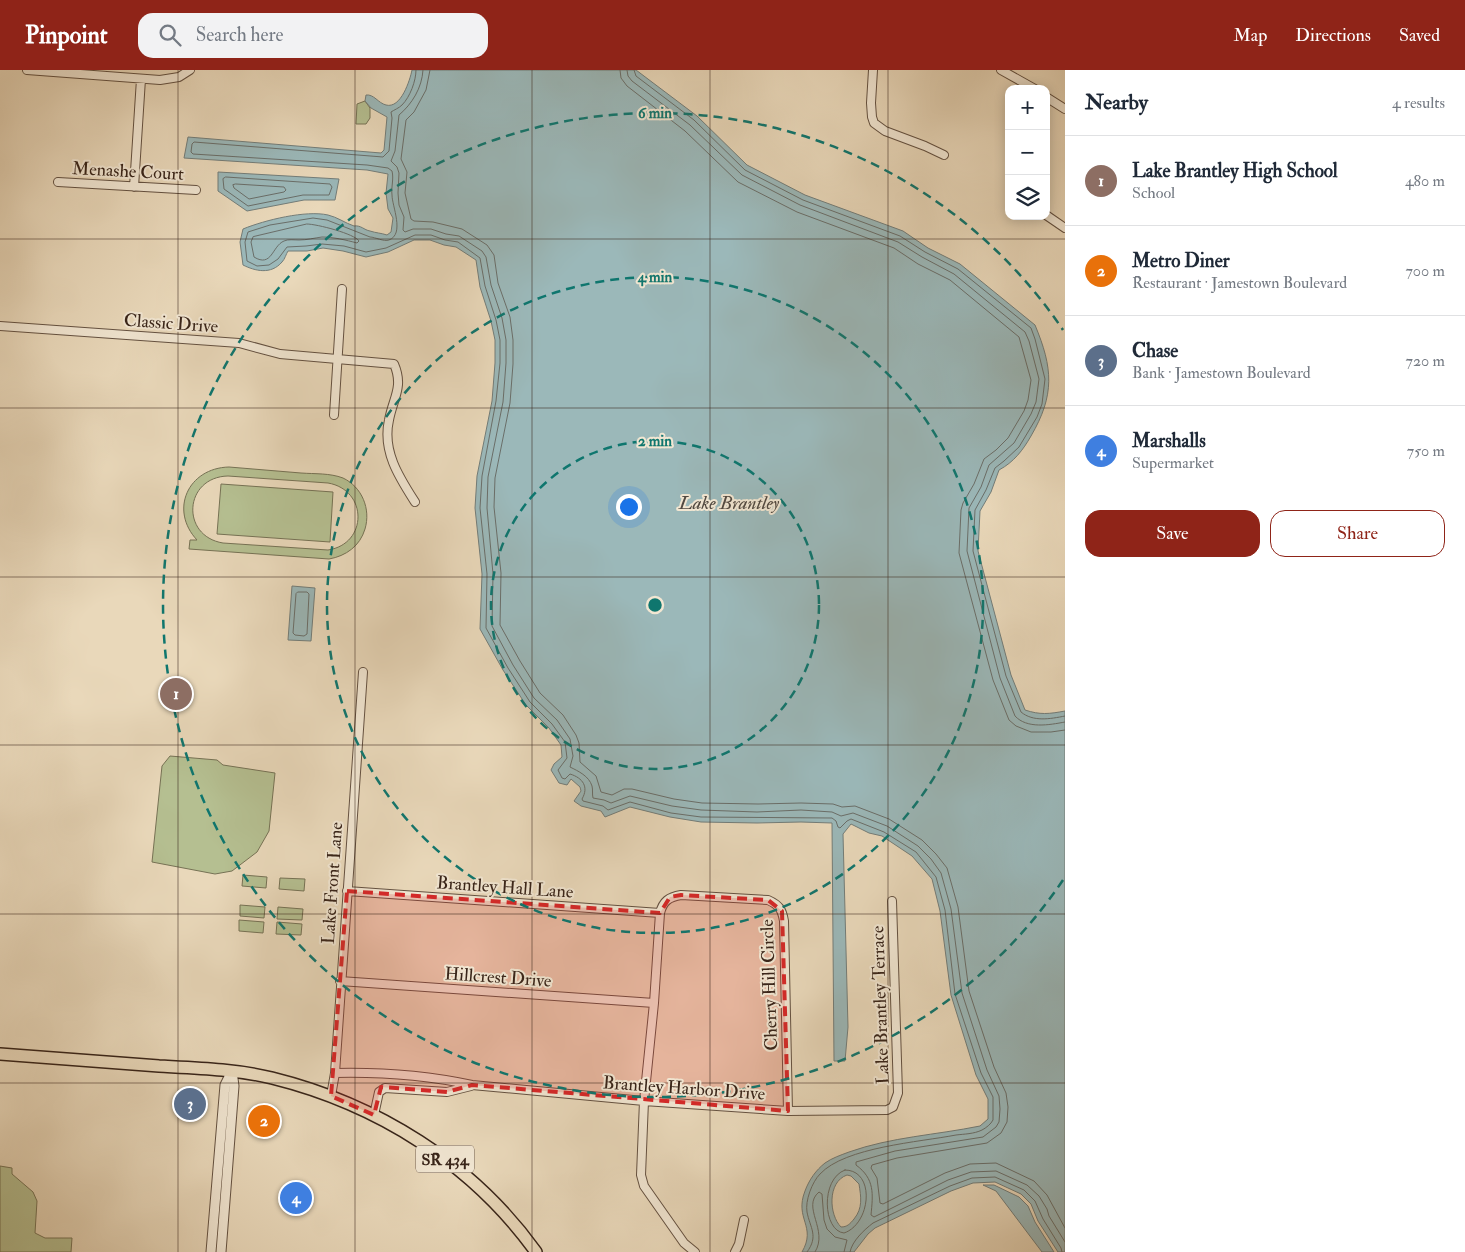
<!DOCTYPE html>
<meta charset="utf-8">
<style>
:root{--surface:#fff;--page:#f2f2f3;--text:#1f2937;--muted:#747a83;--line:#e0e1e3;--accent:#8f2418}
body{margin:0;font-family:"IM FELL Double Pica",serif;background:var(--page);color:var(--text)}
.controls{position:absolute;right:15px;top:15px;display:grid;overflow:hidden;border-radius:10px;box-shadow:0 2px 12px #0003}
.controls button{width:45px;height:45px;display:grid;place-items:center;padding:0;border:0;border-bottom:1px solid var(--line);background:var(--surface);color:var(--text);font:25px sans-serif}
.you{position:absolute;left:628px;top:436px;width:18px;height:18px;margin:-12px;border:4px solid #fff;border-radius:50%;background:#1a73e8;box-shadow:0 0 0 8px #1a73e833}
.badge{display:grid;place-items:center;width:32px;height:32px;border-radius:50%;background:var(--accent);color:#fff;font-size:16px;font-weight:700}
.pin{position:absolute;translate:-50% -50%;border:2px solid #fff;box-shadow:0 1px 5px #0006}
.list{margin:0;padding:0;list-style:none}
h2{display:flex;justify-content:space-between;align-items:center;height:65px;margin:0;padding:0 20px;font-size:21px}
h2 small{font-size:16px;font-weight:400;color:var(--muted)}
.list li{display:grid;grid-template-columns:32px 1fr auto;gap:15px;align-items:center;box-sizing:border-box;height:90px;padding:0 20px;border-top:1px solid var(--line)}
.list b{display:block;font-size:19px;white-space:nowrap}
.list p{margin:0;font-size:16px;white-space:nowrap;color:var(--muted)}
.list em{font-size:16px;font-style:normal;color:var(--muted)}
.actions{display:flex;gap:10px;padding:15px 20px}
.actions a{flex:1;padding:11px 0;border:1px solid var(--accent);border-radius:15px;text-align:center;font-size:18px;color:var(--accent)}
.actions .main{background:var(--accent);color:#fff}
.icon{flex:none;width:28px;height:28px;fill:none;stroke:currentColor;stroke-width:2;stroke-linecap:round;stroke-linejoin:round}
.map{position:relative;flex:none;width:1065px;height:1182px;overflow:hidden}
header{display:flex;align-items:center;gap:30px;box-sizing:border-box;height:70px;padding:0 25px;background:var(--accent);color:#fff}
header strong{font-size:24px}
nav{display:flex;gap:28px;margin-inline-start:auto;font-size:18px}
.search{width:350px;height:45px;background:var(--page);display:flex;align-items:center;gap:12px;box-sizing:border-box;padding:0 18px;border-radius:15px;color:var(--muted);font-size:19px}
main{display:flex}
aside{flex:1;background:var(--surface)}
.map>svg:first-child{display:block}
</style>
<header>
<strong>Pinpoint</strong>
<div class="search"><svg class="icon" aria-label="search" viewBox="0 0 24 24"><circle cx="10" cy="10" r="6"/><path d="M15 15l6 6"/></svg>Search here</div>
<nav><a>Map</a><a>Directions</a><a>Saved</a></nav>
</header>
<main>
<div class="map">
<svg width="1065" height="1182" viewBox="0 0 1065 1182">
<rect width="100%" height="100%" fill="#e9d8ba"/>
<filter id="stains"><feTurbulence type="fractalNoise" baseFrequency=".004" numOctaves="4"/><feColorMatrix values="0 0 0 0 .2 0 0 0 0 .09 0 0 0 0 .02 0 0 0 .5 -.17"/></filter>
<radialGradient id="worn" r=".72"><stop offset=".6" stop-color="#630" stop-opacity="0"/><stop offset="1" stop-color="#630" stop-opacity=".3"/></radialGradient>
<!-- green -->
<path fill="#b5bf91" stroke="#767255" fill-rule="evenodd" d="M365,31L370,38V48L366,54H356L357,34Z
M229,397C253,399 277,401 301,403C315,404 330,403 343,408C362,417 371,439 365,459C360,476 346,486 329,489L189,479L190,470H197C169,440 188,398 229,397ZM228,406L328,413C368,420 368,474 328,480L223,473C180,466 184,407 228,406Z
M221,414L333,422L330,472L217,464Z
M170,686L217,690L223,695L275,703L269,761L257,782L232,801L215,804L152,792L162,696Z
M243,805L267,807L266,818L242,816Z
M280,808L305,809L304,821L279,819Z
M240,835L265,837L264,848L240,846Z
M278,837L303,839L302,850L277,849Z
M239,850L264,852L263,863L239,861Z
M277,852L302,854L301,865L276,864Z
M0,1096L12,1098V1104L33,1122L37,1131L35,1163L45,1168H72L71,1182H0Z"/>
<!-- water -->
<path fill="#9bb8b9" stroke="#737d79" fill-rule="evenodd" d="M412,0H636L697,46L747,95L805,125L903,161L928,178L960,194L1035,255C1053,298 1055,325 1031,366C1023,380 1014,392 999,400L991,422L980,441L978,481L1011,605L1025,640C1040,645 1049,644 1065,641V1182H1058L1038,1151L1031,1134L1021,1124L995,1112L973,1113L951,1121L875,1158L868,1164L854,1182H802C817,1156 794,1149 805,1121C809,1110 816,1100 825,1093C832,1088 841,1085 849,1082C891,1067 936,1065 980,1056L988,1049V1029L976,1005L951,925L940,841L932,809L912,786L882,766L869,763L851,754L843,764L848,957L845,991H834L832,753L801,752L757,753L701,752L670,747L630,737L605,747L601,741L581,736L574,731L581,721L580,717L571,709L567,715L559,713L551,700L554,694L562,687L561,675L549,658L526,635L503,600L480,559L482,504L475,438L477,406L492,331L495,293V270L491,251L480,217L476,190L456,177L444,175L430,170H414L388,182L366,187L343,181L323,178L307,181H288C286,184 285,189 282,192C271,205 255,201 243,195L240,172L243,159C265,150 306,140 328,145C337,147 345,153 354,156C361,155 364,160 370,161C376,163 381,163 387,165L391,162L393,148L388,139L386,123L388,104L367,100L184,88L188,67L381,83L384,80L387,47L371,38L365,31L366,25C374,24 378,33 386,35C401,39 410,10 412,0ZM847,1105L851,1106L859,1114C861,1127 863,1138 854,1149C850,1154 847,1157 841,1157C829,1145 827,1112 847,1105Z
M218,102L339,109L335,130H304L247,141L218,121Z
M292,516L315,518L311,571L288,570Z
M983,1115H994L1019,1127L1028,1136L1035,1152L1054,1182H1042L996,1121Z"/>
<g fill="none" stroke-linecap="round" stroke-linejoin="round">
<!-- shore -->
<path stroke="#6a6e69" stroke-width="1" d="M416,0C416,11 410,27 402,35C399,38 394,40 391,42L392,48L389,81L383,87L194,72L192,74L191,82L193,84L367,95L388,98L392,101C394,109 391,117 392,125C392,136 405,164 389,170C384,172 375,167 370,167L327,150L313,148L270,155L248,162L245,172L247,191L257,196L269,195L278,189L287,177L306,176L322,174L344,176L366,182L386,178L415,165H431L445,170L458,172L480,188L485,216L496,250L500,270V293L496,331L482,406L480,438L487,504L486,558L508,598L530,632L552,654L565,672L567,688L558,700L562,708L565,709L570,704C583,708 589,717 582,729L583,731L603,736L608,740L630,732L671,743L701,747L832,748L836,751L838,757L840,758L847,751L851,749L884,762L916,782L936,807L945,840L955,924L981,1003L993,1027V1050C991,1054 986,1058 982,1060C974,1064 964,1064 956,1065C920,1072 845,1077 820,1104C812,1112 805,1131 807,1142C810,1158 819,1166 807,1182
M423,0C422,18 412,34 399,45L395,81L391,91L397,97L399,103L398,123L399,135L404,147L403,160L405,162L413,159H431L446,164L459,166L482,181L486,187L491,215L502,248L506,270V293L503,332L488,407L487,438L493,504L492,556L513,595L534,628L557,650L570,669L573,686L570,697C578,701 589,706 592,716C593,720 592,724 593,728L604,730L611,733L630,726L672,736L701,740L757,742L801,740L832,742L841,746L853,743L887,756L918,776L931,789L941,803L951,839L962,923L987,1000L999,1026L1000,1039L999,1052L996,1057L983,1067L895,1081L856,1092V1095C875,1109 873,1124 871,1145L874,1147L948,1110L971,1102L996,1101L1027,1115L1039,1126L1047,1139L1049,1146L1065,1172
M430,0L426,20L414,42L406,50L401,89L407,102L405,123L411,149L414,151L433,152L462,159L487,175L494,185L498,213L510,247L513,270V294L510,333L495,408L494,437L501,503L500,555L520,591L540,623L563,645L576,665L579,673L580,692L596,706L601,722L612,725L624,719H632L674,729L702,733L758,734L801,733L833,734L842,737L855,736L889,749L922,770L936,784L947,798L958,837L969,921L994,997L1006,1023L1008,1037L1007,1052L1001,1063L987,1073L897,1088L872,1095L871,1098L877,1108L880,1133L883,1134L945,1103L970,1094L996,1093L1034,1111L1047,1125L1065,1158
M620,0L621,8L627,16L685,61L738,112L797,142L894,178L918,194L950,210L1019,267L1031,310L1028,330L1024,341L1008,368L996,380L984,389L974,414L963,433L961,440L959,483L993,610L1009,650L1016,656L1031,662H1051L1065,660
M627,0L628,6L632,11L690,55L742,105L800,135L898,172L922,187L954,204L1025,262L1029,271L1039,309L1036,332L1031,344L1014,373L989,395L981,417L969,438L967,481L1000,608L1015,646C1027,659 1049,655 1065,652
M634,0L636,6L694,50L745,100L803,130L900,166L925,182L958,199L1031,258L1035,269L1045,309L1042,334L1037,347L1019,377L1004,391L995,398L986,420L975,440L973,481L1006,606L1021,642C1033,652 1050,649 1065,646
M226,107L330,114L332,117L329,125H303L248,136L224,119L223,109Z
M236,114L284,117L286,120L284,122L249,129L234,118L233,115Z
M307,154C317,154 355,164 359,171L357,173C346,170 333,167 322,167C314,168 307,170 299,170C294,170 288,169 284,171C272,176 272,198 254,187L251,172L253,167Z
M298,522H307L309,524L307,564L304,566L295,565L293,563L296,524Z
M845,1100C876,1100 871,1154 844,1163C823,1161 820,1109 845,1100Z
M815,1182C829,1160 801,1137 819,1122L822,1124L824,1150L827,1159L835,1167L847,1170L844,1182
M850,1182C852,1171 864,1160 873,1153L950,1116L972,1108L995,1107L1024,1120L1035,1131L1043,1149L1061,1178L1062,1182"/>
<!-- minor casing -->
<g stroke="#645141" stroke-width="10">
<path id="minor" d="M27,0L160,10L179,7L190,0
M873,0L871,33L872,47L874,53L885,61L925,76L944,85
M1001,0L1035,19
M1046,27L1065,39
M58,112L196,120
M134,117L141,9
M1046,145L1065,158
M0,256L239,273L280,284L394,294C404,317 393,328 389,350C382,381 399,407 415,432
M334,345L342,219
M347,821L660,843
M340,911L654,933
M335,1003C379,1002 430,1006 472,1015L644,1031L788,1041L887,1040L893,1037L898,1023L892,831
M331,1026L335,1003L363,602
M374,1045L379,1022L385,1018L447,1022L471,1016
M695,1182L684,1173L644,1116L641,1105L644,1031L654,933L660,843C663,831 669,827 681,825L768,830C779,835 782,839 784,851L788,1041
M735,1182L739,1174L744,1150"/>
</g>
<!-- tertiary casing -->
<g stroke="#645141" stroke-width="11">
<path id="tertiary" d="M211,1182L225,1015L232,1001
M221,1182L234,1016L232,1001"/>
</g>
<!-- primary casing -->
<g stroke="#382419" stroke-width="14">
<path id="primary" d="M0,984C53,988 106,992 159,996C197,998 235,999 272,1008C377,1034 472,1093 536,1182"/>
</g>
<!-- minor -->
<use href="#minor" stroke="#f1e6d2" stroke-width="8"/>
<!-- tertiary -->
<use href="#tertiary" stroke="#f1e6d2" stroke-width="9"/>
<!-- primary -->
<use href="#primary" stroke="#e9d8ba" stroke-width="11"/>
</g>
<!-- marked area -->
<path fill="#d62828" fill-opacity="0.2" stroke="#d62828" stroke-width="4" stroke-dasharray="10 6" stroke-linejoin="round" d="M347,821L660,843L670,827L681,825L768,830L782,841L788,1041L472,1015L447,1022L381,1017L374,1045L331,1026Z"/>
<!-- grid -->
<path fill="none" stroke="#382419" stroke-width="1" stroke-opacity="0.55" d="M178,0V1182M355,0V1182M532,0V1182M710,0V1182M888,0V1182M0,169H1065M0,338H1065M0,507H1065M0,675H1065M0,844H1065M0,1013H1065"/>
<!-- distance rings -->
<g fill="none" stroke="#0f766e" stroke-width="2.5" stroke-dasharray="9 6">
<circle cx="655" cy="535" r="164"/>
<circle cx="655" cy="535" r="328"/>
<path d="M1063 810A492 492 0 1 1 1063 260"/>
</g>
<g text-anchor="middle" stroke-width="4" stroke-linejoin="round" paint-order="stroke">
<!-- shield labels -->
<rect fill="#f1e6d2" stroke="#705e50" stroke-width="1" x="416" y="1075.5" width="58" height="27" rx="4"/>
<g font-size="16" font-weight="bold" fill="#382419">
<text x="445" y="1095">SR 434</text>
</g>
<!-- street labels -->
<g font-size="18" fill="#382419" stroke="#f1e6d2">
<text transform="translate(128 101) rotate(3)" y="6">Menashe Court</text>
<text transform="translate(171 253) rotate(4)" y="6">Classic Drive</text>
<text transform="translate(332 813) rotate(-86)" y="6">Lake Front Lane</text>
<text transform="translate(505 817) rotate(4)" y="6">Brantley Hall Lane</text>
<text transform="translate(498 907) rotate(4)" y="6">Hillcrest Drive</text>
<text transform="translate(769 915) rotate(-92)" y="6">Cherry Hill Circle</text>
<text transform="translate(880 935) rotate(-92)" y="6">Lake Brantley Terrace</text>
<text transform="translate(684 1018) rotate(4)" y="6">Brantley Harbor Drive</text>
</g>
<!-- water labels -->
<g font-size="19" font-style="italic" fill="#514941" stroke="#f1e6d2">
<text x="729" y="439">Lake Brantley</text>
</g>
</g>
<circle cx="655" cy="535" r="8" fill="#0f766e" stroke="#f1e6d2" stroke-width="2.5"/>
<g font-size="15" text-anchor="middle" font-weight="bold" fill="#0f766e" stroke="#f1e6d2" stroke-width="4" stroke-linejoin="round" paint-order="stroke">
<text x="655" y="48">6 min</text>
<text x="655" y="212">4 min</text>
<text x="655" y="376">2 min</text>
</g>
<rect width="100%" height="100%" filter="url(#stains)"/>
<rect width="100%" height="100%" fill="url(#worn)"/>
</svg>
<div class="controls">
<button>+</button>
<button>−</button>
<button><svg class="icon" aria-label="layers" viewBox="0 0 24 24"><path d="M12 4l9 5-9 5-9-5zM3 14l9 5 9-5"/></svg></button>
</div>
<div class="you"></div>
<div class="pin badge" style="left:176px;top:624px;background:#8d6e63">1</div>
<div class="pin badge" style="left:264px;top:1051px;background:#e8710a">2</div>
<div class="pin badge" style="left:190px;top:1034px;background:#5c6f8a">3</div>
<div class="pin badge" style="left:296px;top:1128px;background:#3f7fe0">4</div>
</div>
<aside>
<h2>Nearby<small>4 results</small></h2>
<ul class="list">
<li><span class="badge" style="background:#8d6e63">1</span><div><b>Lake Brantley High School</b><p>School</p></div><em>480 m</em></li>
<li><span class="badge" style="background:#e8710a">2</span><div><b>Metro Diner</b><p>Restaurant · Jamestown Boulevard</p></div><em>700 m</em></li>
<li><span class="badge" style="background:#5c6f8a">3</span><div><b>Chase</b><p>Bank · Jamestown Boulevard</p></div><em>720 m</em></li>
<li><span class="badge" style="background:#3f7fe0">4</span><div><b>Marshalls</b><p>Supermarket</p></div><em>750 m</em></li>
</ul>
<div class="actions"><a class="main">Save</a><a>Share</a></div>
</aside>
</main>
